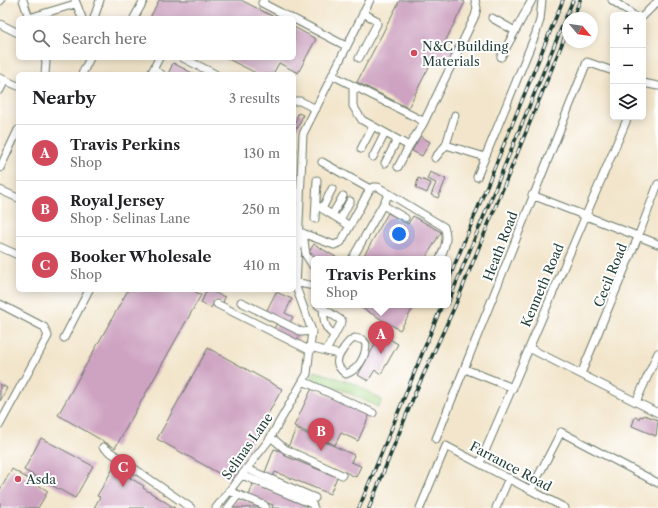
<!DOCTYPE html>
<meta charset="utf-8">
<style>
:root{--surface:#fff;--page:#f2f2f2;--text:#202124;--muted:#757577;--line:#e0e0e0;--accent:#d1495b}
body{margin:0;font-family:"Libre Caslon Text",serif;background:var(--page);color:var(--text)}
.controls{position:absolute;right:12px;top:12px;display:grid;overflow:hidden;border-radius:6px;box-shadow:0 2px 10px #0003}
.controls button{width:36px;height:36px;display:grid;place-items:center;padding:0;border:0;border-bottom:1px solid var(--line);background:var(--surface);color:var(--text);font:20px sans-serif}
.compass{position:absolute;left:562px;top:12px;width:36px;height:36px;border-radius:50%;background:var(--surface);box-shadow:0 2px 10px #0003;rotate:119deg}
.you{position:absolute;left:399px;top:234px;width:14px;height:14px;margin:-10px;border:3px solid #fff;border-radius:50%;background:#1a73e8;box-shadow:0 0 0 6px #1a73e833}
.badge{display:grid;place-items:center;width:26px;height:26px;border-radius:50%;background:var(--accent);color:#fff;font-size:13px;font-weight:700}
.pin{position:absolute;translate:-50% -33px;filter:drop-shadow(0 1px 2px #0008)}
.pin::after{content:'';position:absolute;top:21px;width:14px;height:12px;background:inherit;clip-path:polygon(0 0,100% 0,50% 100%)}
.popup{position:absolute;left:311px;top:256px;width:140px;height:52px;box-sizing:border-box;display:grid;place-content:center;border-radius:6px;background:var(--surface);filter:drop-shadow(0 1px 3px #0005);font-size:13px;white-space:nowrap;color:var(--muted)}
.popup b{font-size:15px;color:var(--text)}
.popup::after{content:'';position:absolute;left:50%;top:100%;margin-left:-8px;border:8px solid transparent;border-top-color:var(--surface)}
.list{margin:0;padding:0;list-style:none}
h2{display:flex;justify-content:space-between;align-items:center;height:52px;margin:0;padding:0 16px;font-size:17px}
h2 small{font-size:13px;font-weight:400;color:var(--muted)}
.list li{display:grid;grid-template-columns:26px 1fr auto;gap:12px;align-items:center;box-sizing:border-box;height:56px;padding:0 16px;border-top:1px solid var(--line)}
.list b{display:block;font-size:15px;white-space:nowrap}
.list p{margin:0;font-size:13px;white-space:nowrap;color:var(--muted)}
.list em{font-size:13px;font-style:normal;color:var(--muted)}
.icon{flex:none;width:22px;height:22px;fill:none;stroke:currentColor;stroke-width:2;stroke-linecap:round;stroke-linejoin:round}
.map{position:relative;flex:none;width:658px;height:508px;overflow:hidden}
.search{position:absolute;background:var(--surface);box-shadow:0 2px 10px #0003;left:16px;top:16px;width:280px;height:44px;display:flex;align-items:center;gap:10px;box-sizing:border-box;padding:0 14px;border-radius:6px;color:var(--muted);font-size:15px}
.panel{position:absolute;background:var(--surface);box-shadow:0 2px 10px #0003;left:16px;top:72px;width:280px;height:220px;border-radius:6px}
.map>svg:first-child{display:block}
</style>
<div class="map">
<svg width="658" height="508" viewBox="0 0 658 508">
<rect width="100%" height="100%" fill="#fff"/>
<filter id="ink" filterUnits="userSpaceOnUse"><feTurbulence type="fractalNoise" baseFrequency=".025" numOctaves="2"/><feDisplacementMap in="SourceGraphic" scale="8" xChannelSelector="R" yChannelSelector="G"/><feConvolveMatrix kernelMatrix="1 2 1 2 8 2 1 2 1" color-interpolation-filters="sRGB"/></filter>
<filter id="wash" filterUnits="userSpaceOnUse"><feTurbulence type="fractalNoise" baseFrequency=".012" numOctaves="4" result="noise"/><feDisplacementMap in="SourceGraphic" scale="16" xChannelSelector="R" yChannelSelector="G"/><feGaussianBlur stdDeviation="0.9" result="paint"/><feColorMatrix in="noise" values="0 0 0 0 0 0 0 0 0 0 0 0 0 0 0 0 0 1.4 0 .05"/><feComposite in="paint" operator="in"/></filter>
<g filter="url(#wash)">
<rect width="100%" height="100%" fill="#f2e5cb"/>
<!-- green -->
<path fill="#a5d786" stroke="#628a5d" d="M315,371L355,384L382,400L378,407L343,390L310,381Z"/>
<g id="blocks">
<!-- building -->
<path fill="#cea3c1" d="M159,0H241L276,18H150Z
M400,0H460L465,2L445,42L458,49L450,65L434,57L408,108L357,82Z
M294,27L316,39L298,73L279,63L273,74H258L226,58H294Z
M173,63L194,74H168Z
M298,113L303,115L298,128L294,127Z
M420,136L430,142L422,156L412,151Z
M430,172L446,179L438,198L431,195L436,183L427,179Z
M418,178L431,183L427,193L416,188Z
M388,213L408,224L413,216L441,232L425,259H362Z
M314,244L339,259H320L309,252Z
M128,290H192L201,295L115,448L58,415Z
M207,290L225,297L223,303L215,300L211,308L201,303Z
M276,292L292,299L285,313L293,317L289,324L266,312Z
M361,305H415L400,330L360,307Z
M277,323L300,335L296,343L273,331Z
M381,334L398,344L381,374L375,370L368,381L358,375Z
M208,348L282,389L231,480L157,439Z
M0,384L7,388L0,401Z
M312,388L370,414L358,441L341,433L335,445L294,426Z
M644,415L658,420L656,436L632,426L635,417L639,419L640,416L643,417Z
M296,429L354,455L351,462L361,466L356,477L288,447Z
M41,438L93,466L75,498L24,470Z
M274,449L284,452L283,455L337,477L330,494L275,472L272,478L264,475Z
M114,467L131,476L130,478L144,486L143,488L175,508H94L100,497L97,496Z
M12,469L48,491L38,508H0V490Z
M253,484L307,505L306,508H272L273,505L249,496Z
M239,499L265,508H231L236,500L238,501Z"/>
</g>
</g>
<g filter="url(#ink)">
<use href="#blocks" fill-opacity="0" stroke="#697869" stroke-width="1"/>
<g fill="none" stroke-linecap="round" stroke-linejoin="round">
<!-- minor casing -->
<g stroke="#697869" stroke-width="9">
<path id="minor" d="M23,0L29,18
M75,0L82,18
M264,0L262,3L291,18
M612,0L633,15
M0,1L1,0
M643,16L658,1
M29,18L75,4
M94,18L100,0
M134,18L144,0
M492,18L515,31
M294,19L346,46
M0,24L18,33
M501,57L532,0
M183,58L215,74
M359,58L377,24L376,20L363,13
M153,70L161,74
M45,74L46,62L45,58
M82,74L90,58
M151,74L159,58
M332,75L421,120L423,124L409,146
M0,78L18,86
M643,83L658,86
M353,86V106L362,120L409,146L398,167
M0,90L5,80
M294,101H300L316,109
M423,124L475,16L477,8L475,0
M446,145L485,157
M361,149L373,126
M373,157L385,133
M435,158L446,145L455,115
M322,162L370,189
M385,163L397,140
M0,168L18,130
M477,177L536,33L540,20L542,0
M0,190L18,198
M532,195L658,244
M316,205L350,226
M383,205L405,218
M322,209L332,189
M332,215L343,196
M315,219L317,180
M340,220L350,201
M297,231L334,245L341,242L370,189L373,187H378L444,227C449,238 444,249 440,259
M303,233L306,255L313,266
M0,247L18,255
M352,259L389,194
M294,282L314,286
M241,302L302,332L312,331
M0,304L44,327L48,336L0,424
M217,304L307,349L310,352
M318,305L342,321L326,351
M323,309C324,321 324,328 334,335
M64,338L89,290
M355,338L363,340L366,344C366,357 358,370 346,374C334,365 336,359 344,348C348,343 349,340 355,338Z
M310,347L338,354
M529,348L658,413
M465,369L513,388
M581,374L638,237L658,184
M303,381L373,413
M636,402L658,353
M271,437L285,449L342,475
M436,439L587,62L613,71
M103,447L191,508
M480,463L628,117
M247,469L315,498
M242,475L312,504L314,508
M531,490L561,432L658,483
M229,491L264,505L266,508
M216,508L269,440L307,374L312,331L296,287L303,134L370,0
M228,508L238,495
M420,508L446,446L565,508
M496,508L509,478"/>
</g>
<!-- minor -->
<use href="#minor" stroke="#fff" stroke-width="7"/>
<!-- rail casing -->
<g stroke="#1f3d34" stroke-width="3.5">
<path id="rail" d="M573,18L580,0
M448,281L563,0
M448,303L573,0
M359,508L442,305
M369,508L416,391L455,306L568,29"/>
</g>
<!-- rail -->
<use href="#rail" stroke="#fff" stroke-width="2" stroke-dasharray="6" stroke-linecap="butt"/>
</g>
</g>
<!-- markers -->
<g fill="#d1495b" stroke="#fff" stroke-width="1.5">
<circle cx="414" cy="53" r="4"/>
<circle cx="18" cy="479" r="4"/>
</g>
<g text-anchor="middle" stroke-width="4" stroke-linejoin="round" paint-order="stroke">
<!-- poi labels -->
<g font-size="13" fill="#1f3d34" stroke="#fff" text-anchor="start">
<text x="422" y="51">N&amp;C Building<tspan x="422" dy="15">Materials</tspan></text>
<text x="26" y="484">Asda</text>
</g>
<!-- street labels -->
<g font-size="13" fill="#1f3d34" stroke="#fff">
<text transform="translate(500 246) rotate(-69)" y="5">Heath Road</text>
<text transform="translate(610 275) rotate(-68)" y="5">Cecil Road</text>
<text transform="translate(542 285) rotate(-67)" y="5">Kenneth Road</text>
<text transform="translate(247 446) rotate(-55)" y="5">Selinas Lane</text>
<text transform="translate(511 466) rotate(28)" y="5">Farrance Road</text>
</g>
</g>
</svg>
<div class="controls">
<button>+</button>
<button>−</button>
<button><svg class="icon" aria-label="layers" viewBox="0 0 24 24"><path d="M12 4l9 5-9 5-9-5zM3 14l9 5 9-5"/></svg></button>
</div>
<svg class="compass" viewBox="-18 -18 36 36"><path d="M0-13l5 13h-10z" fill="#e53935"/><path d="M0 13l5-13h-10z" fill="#757577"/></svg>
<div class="you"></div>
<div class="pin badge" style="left:381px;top:354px">A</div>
<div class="popup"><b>Travis Perkins</b>Shop</div>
<div class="pin badge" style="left:321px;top:451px">B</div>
<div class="pin badge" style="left:123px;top:487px">C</div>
<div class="search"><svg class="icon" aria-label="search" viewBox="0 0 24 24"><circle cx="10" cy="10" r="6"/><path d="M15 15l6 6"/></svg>Search here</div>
<section class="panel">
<h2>Nearby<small>3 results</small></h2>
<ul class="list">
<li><span class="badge">A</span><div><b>Travis Perkins</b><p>Shop</p></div><em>130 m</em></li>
<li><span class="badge">B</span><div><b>Royal Jersey</b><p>Shop · Selinas Lane</p></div><em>250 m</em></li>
<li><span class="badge">C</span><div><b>Booker Wholesale</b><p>Shop</p></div><em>410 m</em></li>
</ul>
</section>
</div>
